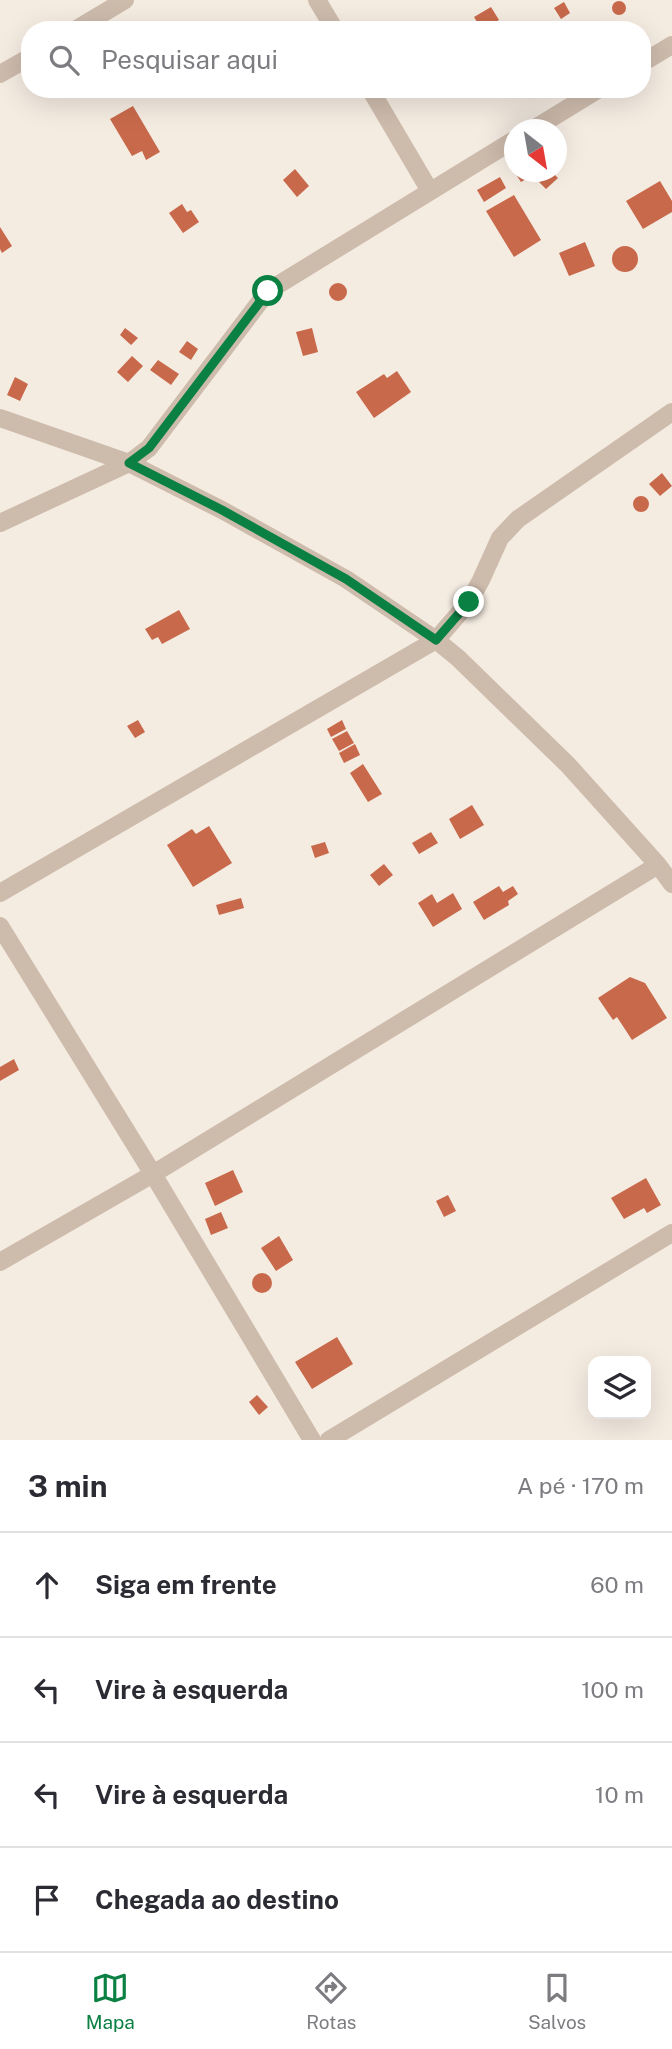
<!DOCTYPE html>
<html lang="pt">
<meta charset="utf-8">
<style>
:root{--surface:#fff;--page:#f7f7f7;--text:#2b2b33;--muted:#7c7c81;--line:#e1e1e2;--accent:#0b8043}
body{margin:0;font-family:"Public Sans",sans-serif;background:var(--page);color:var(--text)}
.controls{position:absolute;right:21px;bottom:21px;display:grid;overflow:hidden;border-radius:14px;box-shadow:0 7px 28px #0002}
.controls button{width:63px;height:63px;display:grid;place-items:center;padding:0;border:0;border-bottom:2px solid var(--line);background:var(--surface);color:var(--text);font:35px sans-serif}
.compass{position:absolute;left:504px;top:119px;width:63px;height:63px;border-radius:50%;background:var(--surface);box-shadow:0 7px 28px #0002;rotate:149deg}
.stop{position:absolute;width:21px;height:21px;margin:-16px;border:5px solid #0b8043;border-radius:50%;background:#fff}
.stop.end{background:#0b8043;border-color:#fff;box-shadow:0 2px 7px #0008}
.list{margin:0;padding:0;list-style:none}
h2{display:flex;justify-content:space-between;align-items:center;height:91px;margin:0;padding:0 28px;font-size:30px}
h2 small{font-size:23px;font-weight:400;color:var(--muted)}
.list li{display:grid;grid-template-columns:46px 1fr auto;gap:21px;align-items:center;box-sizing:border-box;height:105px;padding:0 28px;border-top:2px solid var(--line)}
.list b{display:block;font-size:26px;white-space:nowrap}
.list em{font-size:23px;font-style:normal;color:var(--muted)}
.icon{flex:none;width:38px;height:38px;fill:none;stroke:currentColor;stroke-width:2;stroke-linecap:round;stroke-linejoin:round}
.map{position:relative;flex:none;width:672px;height:1440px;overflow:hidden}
.search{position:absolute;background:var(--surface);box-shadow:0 7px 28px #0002;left:21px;right:21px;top:21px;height:77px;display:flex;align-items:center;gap:18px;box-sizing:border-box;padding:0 24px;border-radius:28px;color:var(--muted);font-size:26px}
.sheet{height:511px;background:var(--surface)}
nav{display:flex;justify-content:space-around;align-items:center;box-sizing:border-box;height:98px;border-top:2px solid var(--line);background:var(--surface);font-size:19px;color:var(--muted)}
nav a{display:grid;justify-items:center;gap:4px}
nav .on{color:var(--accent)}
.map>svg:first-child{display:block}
</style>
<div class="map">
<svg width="672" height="1440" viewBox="0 0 672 1440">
<rect width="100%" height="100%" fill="#f4ebe1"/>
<!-- building -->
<path fill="#c8694b" d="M612 8a7 7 0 1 1 14 0a7 7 0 1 1-14 0Z
M564,2L570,13L561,19L554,8Z
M491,7L499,20L482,30L474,17Z
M133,106L160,152L146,160L142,151L132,156L110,119Z
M295,169L309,186L297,197L283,180Z
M518,172H538L521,182L515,173Z
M548,172H552L558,178L546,189L538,181Z
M500,177L506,188L484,202L477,190Z
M660,181L672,201V212L643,229L626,201Z
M514,195L541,240L514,257L486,211Z
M182,204L187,212L191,210L199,222L183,233L169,213Z
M0,227L12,246L2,253L0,249Z
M585,242L595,266L569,276L559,253Z
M612 259a13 13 0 1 1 26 0a13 13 0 1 1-26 0Z
M329 292a9 9 0 1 1 18 0a9 9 0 1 1-18 0Z
M125,328L138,338L131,345L120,335Z
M312,328L318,352L303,356L296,332Z
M187,341L198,349L191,360L179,352Z
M132,356L143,366L128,382L117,372Z
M158,360L179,374L171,385L150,370Z
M397,371L411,392L374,418L356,392L384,374L387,378Z
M15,377L28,384L20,401L7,395Z
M662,473L672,486L660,496L649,484Z
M633 504a8 8 0 1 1 16 0a8 8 0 1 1-16 0Z
M179,610L190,629L162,644L158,637L152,640L145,629Z
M138,720L145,732L135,738L127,726Z
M342,720L346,729L331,737L327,729Z
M347,731L354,743L339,751L332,739Z
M355,744L360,755L344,763L339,753Z
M363,764L382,794L368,802L350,773Z
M472,805L484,825L460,839L449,819Z
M209,826L232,863L193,887L167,845L192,829L196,834Z
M431,832L438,843L419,854L412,843Z
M325,842L329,853L315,858L311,846Z
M384,864L393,875L379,886L370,875Z
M499,886L503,892L513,886L518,894L508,901L509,905L484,920L473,902Z
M453,893L462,909L433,927L418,903L432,894L437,903Z
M241,898L244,908L219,915L216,905Z
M630,977L645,983L667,1018L632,1040L617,1017L613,1020L598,998Z
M14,1059L19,1070L0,1081V1067Z
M233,1170L243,1192L215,1206L205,1183Z
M646,1178L661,1205L647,1213L644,1208L624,1219L611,1198Z
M448,1195L456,1211L444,1217L436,1201Z
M221,1212L228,1228L211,1235L205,1219Z
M279,1236L293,1260L276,1271L261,1248Z
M252 1283a10 10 0 1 1 20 0a10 10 0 1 1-20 0Z
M337,1337L353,1364L312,1389L295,1362Z
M257,1395L268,1407L259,1415L249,1402Z"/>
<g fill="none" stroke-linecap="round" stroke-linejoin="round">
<!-- minor -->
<path stroke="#cdbbac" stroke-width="18" d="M317,0L335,30
M75,30L125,0
M642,63L672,45
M0,74L30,57
M370,89L430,191
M532,130L599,89
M0,418L129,463L222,510L346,579L436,640L458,658L568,765L658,865L672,884
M0,523L129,463L149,448L268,291L514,140
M0,893L436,640L469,602L481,580L500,538L518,519L672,412
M0,926L153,1174L312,1440
M0,1262L153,1174L658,865
M329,1440L672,1233"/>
</g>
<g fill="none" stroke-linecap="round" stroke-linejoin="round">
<!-- route -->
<path stroke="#0b8043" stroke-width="9" d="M268,291L149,448L129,463L222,510L346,579L436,640L469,602"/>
</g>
</svg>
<div class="controls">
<button><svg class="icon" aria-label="layers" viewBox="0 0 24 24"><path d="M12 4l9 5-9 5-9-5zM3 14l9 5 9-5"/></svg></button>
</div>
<svg class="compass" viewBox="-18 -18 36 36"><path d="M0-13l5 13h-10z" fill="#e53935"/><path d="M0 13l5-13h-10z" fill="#7c7c81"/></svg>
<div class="stop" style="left:268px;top:291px"></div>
<div class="stop end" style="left:469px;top:602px"></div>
<div class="search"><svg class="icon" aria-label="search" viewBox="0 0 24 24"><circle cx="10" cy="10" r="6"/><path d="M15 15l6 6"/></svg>Pesquisar aqui</div>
</div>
<section class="sheet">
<h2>3 min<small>A pé · 170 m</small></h2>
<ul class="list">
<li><svg class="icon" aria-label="ahead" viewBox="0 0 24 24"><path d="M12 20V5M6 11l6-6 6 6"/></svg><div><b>Siga em frente</b></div><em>60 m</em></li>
<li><svg class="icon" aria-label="left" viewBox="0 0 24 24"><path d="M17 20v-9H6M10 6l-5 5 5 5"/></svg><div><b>Vire à esquerda</b></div><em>100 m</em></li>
<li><svg class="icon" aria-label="left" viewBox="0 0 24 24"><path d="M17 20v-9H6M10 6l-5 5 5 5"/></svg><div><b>Vire à esquerda</b></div><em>10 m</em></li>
<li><svg class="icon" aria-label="arrive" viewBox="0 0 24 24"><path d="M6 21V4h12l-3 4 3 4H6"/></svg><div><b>Chegada ao destino</b></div></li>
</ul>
</section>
<nav>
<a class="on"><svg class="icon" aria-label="map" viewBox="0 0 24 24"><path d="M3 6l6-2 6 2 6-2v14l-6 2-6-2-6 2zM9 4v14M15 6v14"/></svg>Mapa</a>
<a><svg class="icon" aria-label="directions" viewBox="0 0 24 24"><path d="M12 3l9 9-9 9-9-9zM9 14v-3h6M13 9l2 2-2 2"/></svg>Rotas</a>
<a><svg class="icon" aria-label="saved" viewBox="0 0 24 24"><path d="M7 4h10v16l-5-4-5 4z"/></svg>Salvos</a>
</nav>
